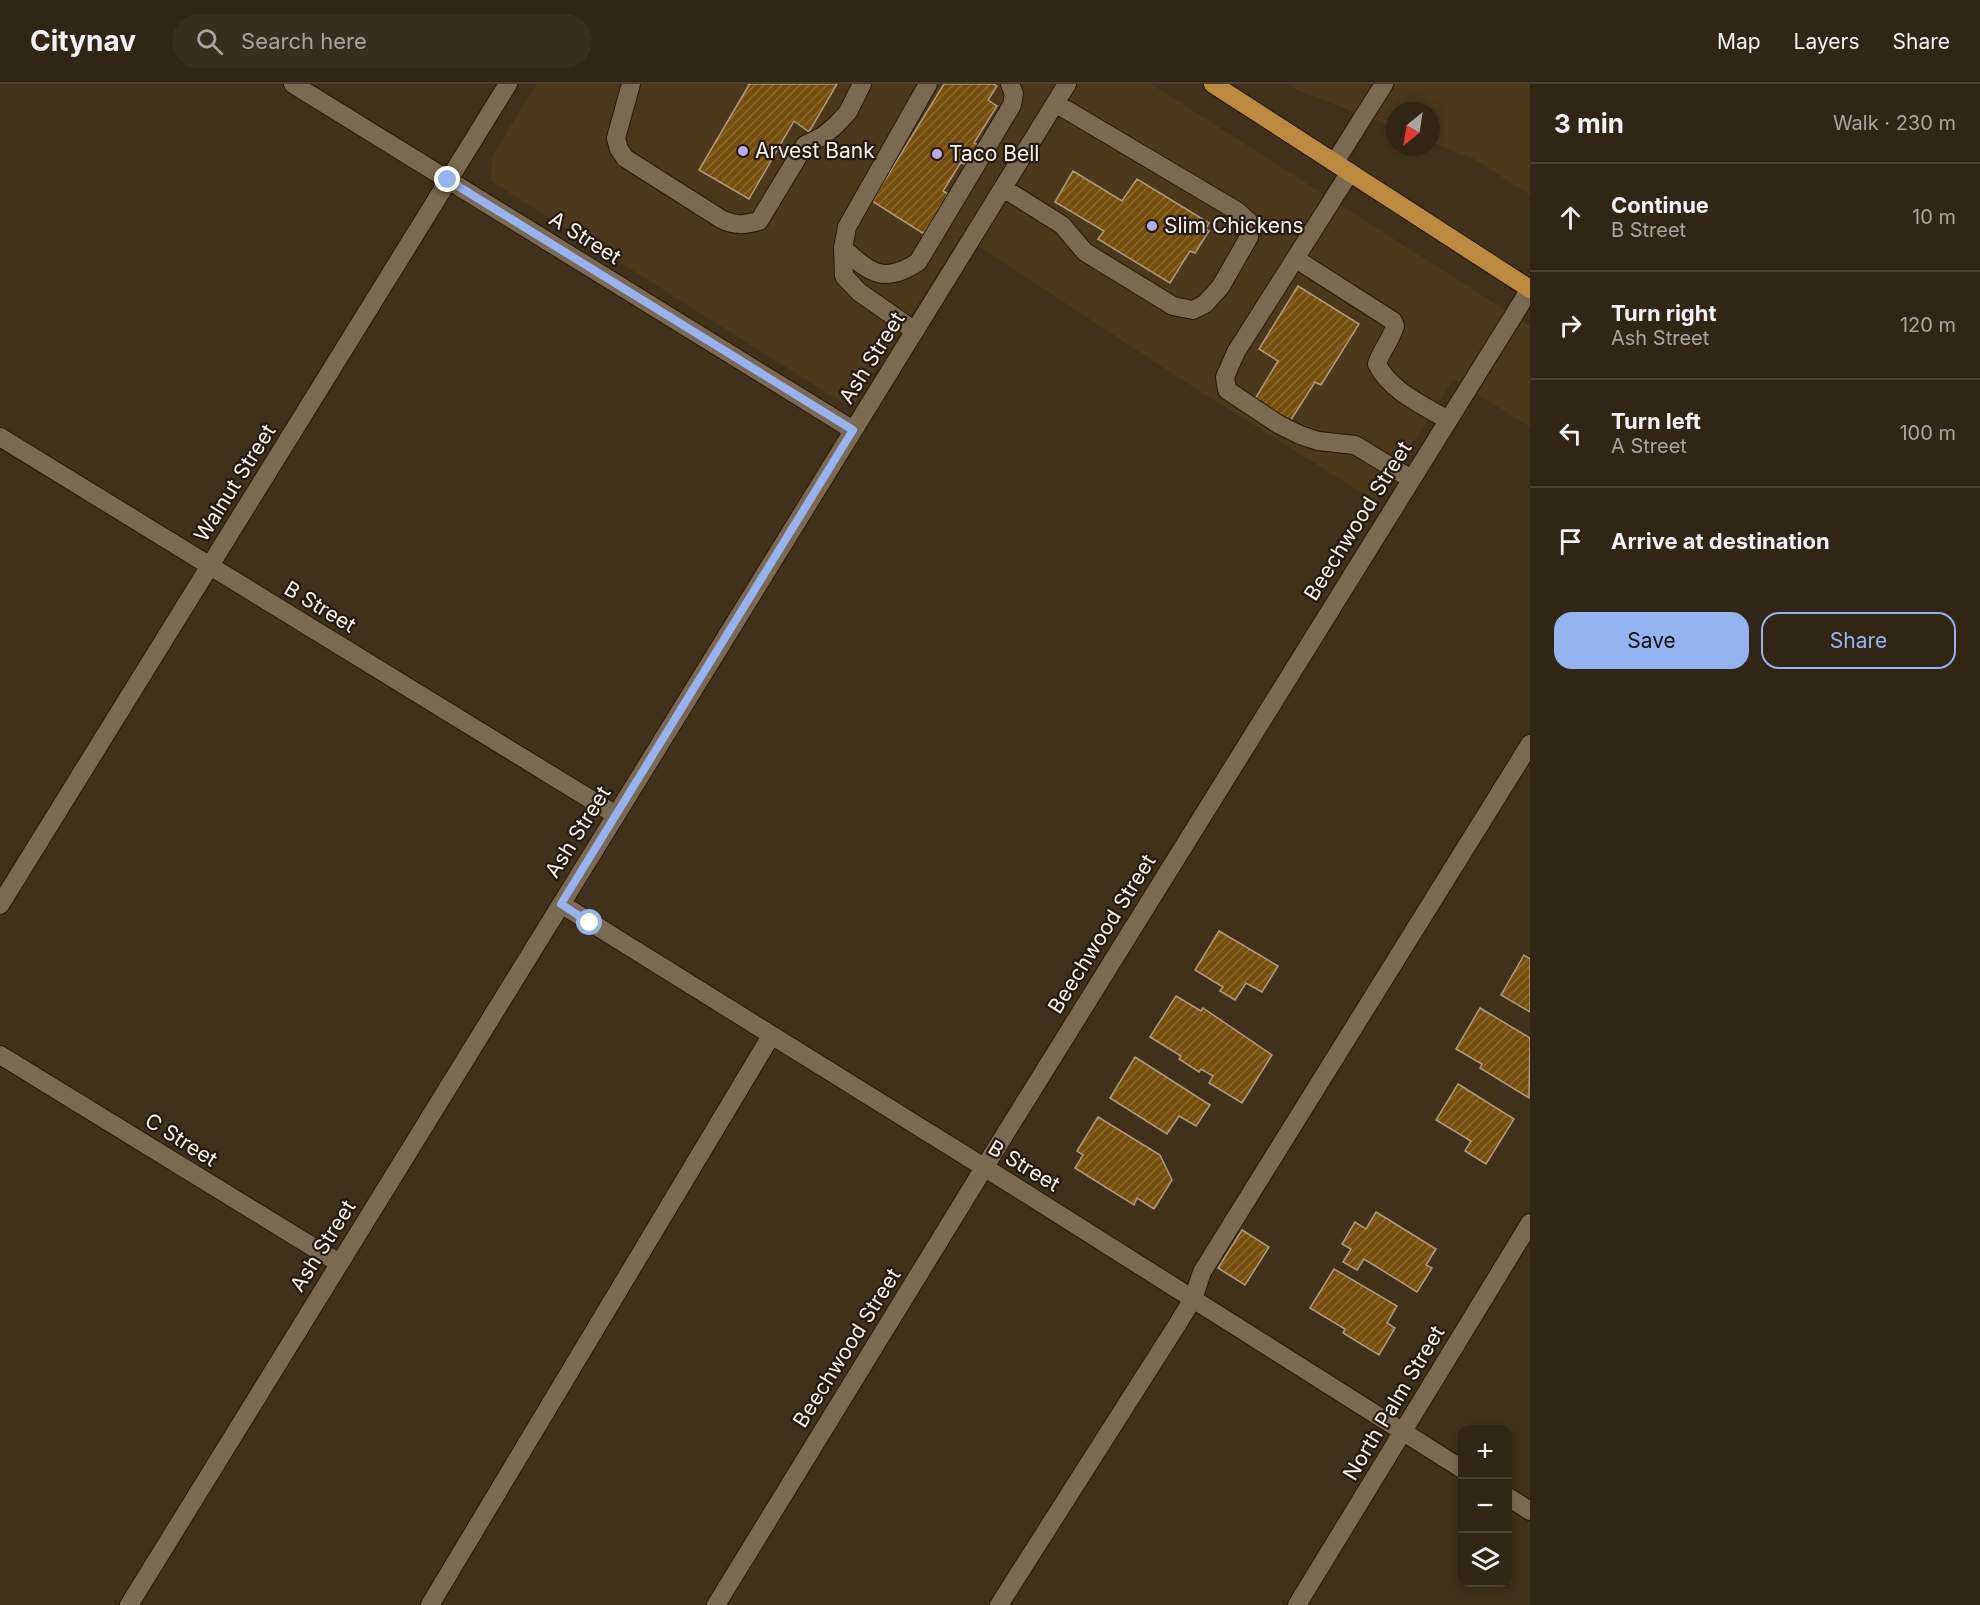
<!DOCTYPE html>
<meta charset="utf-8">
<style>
:root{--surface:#312514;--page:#392d1d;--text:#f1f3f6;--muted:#a8a5a0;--line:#4c4234;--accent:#95b2f1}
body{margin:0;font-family:Inter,sans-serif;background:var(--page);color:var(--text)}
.controls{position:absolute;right:18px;bottom:18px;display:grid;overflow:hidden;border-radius:12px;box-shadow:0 3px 9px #0003}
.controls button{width:54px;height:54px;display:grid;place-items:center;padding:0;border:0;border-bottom:2px solid var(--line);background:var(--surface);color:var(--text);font:30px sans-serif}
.compass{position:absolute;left:1386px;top:18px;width:54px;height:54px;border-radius:50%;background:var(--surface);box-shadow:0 3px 9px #0003;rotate:210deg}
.stop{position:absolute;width:18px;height:18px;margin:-14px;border:4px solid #95b2f1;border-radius:50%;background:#fff}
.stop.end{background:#95b2f1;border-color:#fff;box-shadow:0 2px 6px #0008}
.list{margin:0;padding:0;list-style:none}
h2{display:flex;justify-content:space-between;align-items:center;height:78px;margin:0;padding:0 24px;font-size:26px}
h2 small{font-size:20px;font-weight:400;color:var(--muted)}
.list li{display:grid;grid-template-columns:39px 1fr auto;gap:18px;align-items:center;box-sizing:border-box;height:108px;padding:0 24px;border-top:2px solid var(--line)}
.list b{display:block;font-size:22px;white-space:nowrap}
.list p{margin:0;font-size:20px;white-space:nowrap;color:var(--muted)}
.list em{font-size:20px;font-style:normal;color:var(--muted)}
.actions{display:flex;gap:12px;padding:18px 24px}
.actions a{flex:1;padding:14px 0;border:2px solid var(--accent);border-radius:18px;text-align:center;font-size:21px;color:var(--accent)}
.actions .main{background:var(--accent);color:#111}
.icon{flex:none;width:33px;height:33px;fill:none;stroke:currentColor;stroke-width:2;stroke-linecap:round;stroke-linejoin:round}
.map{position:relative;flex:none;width:1530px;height:1521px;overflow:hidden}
header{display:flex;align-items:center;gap:36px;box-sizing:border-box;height:84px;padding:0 30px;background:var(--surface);border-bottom:2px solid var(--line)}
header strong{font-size:28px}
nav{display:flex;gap:33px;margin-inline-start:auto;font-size:21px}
.search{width:420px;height:54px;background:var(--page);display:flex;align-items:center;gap:15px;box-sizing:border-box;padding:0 21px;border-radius:33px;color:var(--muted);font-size:22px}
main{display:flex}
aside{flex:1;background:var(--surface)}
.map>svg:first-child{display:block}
</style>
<header>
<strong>Citynav</strong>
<div class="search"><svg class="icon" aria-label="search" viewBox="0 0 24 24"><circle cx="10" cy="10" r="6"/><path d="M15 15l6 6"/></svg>Search here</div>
<nav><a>Map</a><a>Layers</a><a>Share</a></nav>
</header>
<main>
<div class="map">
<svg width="1530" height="1521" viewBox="0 0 1530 1521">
<defs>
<pattern id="building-hatch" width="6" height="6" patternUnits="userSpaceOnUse" patternTransform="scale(1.5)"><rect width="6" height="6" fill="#774f0c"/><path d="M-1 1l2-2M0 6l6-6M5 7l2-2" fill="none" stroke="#8b692f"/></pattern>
</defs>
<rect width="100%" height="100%" fill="#41311a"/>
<!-- built -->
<path fill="#4d381b" d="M537,0H1151L1530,242V343L1454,295L1375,417L1173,290L962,151L851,324L491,97L492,72Z
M1287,0H1530V111L1474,75L1431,58V27H1395V44L1295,5Z"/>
<!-- building -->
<path fill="url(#building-hatch)" stroke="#af9b82" stroke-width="1.5" d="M748,0H837L809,48L794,37L749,115L699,86L749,1Z
M944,0H993L997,2L988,16L997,22L974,59L978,61L966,81L961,78L943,107L948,110L924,150L872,117Z
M1073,87L1122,117L1137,95L1209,139L1206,145L1209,147L1195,169L1190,167L1170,199L1098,155L1104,147L1055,118Z
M1298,202L1359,240L1321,301L1315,298L1287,342L1252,320L1278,277L1259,265Z
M1219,847L1278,882L1262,908L1246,899L1235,916L1220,907L1223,903L1195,886Z
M1524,871L1530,875V928L1501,911Z
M1176,912L1201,927L1203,924L1272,971L1242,1019L1209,999L1213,992L1201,985L1199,988L1179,975L1181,972L1150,953Z
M1480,924L1530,954L1529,1014L1480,984L1482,980L1456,965Z
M1135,973L1210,1021L1196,1042L1179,1032L1167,1050L1110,1014Z
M1458,1000L1514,1035L1486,1080L1465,1067L1471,1057L1436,1036Z
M1098,1033L1160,1071L1172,1096L1154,1125L1137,1114L1134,1121L1075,1084L1083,1071L1077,1067Z
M1376,1128L1436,1165L1426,1181L1432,1184L1417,1208L1364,1175L1357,1186L1343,1178L1351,1165L1342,1160L1355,1138L1366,1145Z
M1242,1146L1269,1163L1245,1201L1218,1184Z
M1334,1185L1397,1222L1387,1239L1395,1244L1379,1271L1343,1249L1345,1245L1310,1224Z"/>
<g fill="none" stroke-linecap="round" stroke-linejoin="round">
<!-- minor casing -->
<g stroke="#281803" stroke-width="20">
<path id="minor" d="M293,0L853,346
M631,0L616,54L619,65L625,74L721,135C735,142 744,141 759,137L805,61L823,52L836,41L848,28L862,0
M1335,78L1384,0
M1350,88L1236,268L1225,293L1227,306L1278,340L1300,351L1318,357L1355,361L1411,395
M1003,104L1062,141L1085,168L1173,222L1193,226L1205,220L1221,202L1249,153V138L1237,127L1055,19
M843,164C870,190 885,200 918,178L1012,21L1014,10L1010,0
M1296,175L1393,237L1395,242C1391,256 1381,267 1377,280C1389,306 1424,322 1448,336
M915,247L859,208L844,192L843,164L847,143L928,0
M0,353L616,731
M561,820L1011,1100L1462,1385
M0,821L508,0
M0,971L339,1179
M1508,1413L1530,1427
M129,1521L1067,0
M430,1521L771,952
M716,1521L984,1084L1530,205
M999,1521L1177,1241L1193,1215L1202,1188L1530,660
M1297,1521L1530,1139"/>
</g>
<!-- major casing -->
<g stroke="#281803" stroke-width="20">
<path id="major" d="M1213,0L1530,205"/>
</g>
<!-- minor -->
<use href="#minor" stroke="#7c6951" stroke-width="18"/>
<!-- major -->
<use href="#major" stroke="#bc8a3e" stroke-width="18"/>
</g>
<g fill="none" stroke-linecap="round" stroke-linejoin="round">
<!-- route -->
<path stroke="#95b2f1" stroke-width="8" d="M448,96L853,346L561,820L590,839"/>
</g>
<!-- markers -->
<g fill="#baaaf6" stroke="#221a11" stroke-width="2">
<circle cx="743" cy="67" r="6"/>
<circle cx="937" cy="70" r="6"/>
<circle cx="1152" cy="142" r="6"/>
</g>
<g text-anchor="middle" stroke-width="4.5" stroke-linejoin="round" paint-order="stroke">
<!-- poi labels -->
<g font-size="21" fill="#fef3e5" stroke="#221a11" text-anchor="start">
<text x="755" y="74">Arvest Bank</text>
<text x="949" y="77">Taco Bell</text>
<text x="1164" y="149">Slim Chickens</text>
</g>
<!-- street labels -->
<g font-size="21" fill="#fef3e5" stroke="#221a11">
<text transform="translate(585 154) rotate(32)" y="7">A Street</text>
<text transform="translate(872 274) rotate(-58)" y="7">Ash Street</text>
<text transform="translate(235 399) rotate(-58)" y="7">Walnut Street</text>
<text transform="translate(1358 437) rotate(-58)" y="7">Beechwood Street</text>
<text transform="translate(320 523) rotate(31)" y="7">B Street</text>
<text transform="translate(578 748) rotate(-58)" y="7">Ash Street</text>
<text transform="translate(1102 850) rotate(-58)" y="7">Beechwood Street</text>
<text transform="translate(181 1056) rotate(32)" y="7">C Street</text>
<text transform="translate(1024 1082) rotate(31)" y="7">B Street</text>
<text transform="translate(323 1162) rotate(-58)" y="7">Ash Street</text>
<text transform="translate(847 1264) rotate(-58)" y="7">Beechwood Street</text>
<text transform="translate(1394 1319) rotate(-59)" y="7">North Palm Street</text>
</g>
</g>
</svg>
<div class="controls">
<button>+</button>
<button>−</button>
<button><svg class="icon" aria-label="layers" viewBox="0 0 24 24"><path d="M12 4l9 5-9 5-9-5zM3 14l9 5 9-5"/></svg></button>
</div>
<svg class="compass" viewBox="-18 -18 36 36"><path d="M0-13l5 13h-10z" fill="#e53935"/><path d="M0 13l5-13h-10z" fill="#a8a5a0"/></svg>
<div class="stop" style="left:590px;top:839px"></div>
<div class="stop end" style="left:448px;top:96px"></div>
</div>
<aside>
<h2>3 min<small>Walk · 230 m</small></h2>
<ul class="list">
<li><svg class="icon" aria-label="ahead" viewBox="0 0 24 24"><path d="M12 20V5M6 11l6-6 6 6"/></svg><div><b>Continue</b><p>B Street</p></div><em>10 m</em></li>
<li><svg class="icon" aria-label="right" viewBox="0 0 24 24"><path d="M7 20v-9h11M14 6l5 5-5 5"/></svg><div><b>Turn right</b><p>Ash Street</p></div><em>120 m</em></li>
<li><svg class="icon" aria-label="left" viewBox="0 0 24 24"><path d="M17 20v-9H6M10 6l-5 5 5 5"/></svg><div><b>Turn left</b><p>A Street</p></div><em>100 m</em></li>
<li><svg class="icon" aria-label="arrive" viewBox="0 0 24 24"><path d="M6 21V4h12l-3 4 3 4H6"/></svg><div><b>Arrive at destination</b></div></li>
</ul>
<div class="actions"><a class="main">Save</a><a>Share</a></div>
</aside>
</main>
